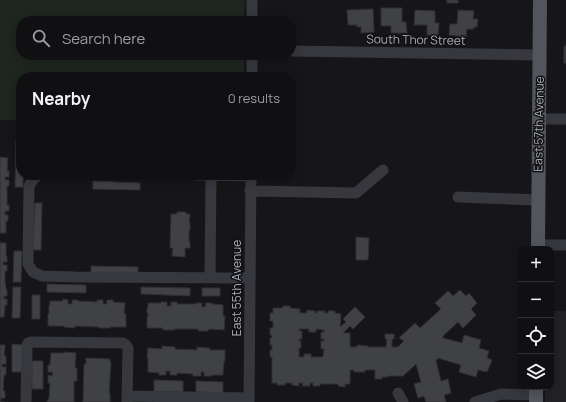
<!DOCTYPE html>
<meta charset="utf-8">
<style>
:root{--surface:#101012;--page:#1e1e20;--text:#f1f3f6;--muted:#9c9d9f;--line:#303032}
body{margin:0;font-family:Manrope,sans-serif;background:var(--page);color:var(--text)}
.controls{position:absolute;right:12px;bottom:12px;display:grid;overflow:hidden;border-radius:8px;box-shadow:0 2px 10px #0003}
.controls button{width:36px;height:36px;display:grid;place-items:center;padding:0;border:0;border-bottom:1px solid var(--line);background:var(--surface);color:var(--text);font:20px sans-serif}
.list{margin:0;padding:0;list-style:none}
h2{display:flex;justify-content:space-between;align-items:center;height:52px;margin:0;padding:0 16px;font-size:17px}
h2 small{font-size:13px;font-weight:400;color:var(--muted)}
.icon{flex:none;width:22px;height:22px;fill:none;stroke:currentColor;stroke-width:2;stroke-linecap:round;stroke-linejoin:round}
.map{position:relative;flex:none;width:566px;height:402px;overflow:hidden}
.search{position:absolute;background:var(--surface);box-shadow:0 2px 10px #0003;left:16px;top:16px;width:280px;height:44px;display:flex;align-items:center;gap:10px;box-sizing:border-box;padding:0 14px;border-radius:16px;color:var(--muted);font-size:15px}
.panel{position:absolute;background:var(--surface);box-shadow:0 2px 10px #0003;left:16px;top:72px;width:280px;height:108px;border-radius:16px}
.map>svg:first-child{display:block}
</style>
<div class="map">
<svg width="566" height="402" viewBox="0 0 566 402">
<rect width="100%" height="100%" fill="#161618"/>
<!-- built -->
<path fill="#222225" d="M551,311H566V402H545V387H551Z"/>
<!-- green -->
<path fill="#1e261f" d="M0,0H245L244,21H21V55H244V77H21V120H0Z"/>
<!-- building -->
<path fill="#404145" stroke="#303034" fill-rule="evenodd" d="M447,0H458V3H447Z
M381,8H402V22H406L407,33H391V26H381Z
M373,9L374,32L361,33V27H357V25H348L347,10Z
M415,10L435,11V23H439L438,35H427V25H414Z
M458,10L474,11L473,19H478L477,27H474V29H467L466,37L449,35L450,24H457Z
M564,46H566V63H564Z
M16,140H21V175H23V187H15Z
M0,157L8,158L7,171H9V177H5V180H9V186H7V205H9V211H5V215H8V221H6V233H0Z
M93,181L140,183V190L93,189Z
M35,203H42L41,250H33Z
M177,212H186V214H190L189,222H190V230H189V242H190V248H185V257L172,256L173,248H170L171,214H177Z
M356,237L369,238L368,260H356Z
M0,242H1V243H6V256H7V262H3V265H7V271H5V282L6,289L7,290V296H4V299H7V305H5L4,317H0Z
M14,251H22L21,282H13Z
M91,266L138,267V275L91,274Z
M47,284L86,285V293L47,292Z
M13,287H21L20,318H12Z
M141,287L190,288V296L141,294Z
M202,288H220V296H202Z
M460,290L466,296L469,293L477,303L471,309L476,315L463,328L458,322L443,336V338L462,343L464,335L481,340L479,348L489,351L487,358L492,360L487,372L478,370L476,377L459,372L461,365L438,358L436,361L441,381L448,379L451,393L444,395L446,402H426L424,396L418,398L414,384L421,382L416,364L403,376H388V377H382V379H375V370H365V372H354V370H350V384H345V387L338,386V384H320V386H313V383H310V386H302L303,383H299V386L292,385V383H285V385H277V383H272V357H270V350H272V345H270V338H272V335H270V328H273V321H270V313H273V308H283V306H290V308L300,309V313H307V310L315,311V313H317V311H325L324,313H328V311H335V313L341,314L340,327L346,322L343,319L355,307L365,317L353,329L350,326L343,333H350V347H357V345L368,346V347H386L387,339H385V334H394V339H392V347H398L404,341L399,338L415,323L420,328L441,309L435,303L448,291L453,296ZM299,329H309V332H316V329L324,330V332H321V339H324V341H321V349H324L323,357H311V354H304V357H299V348H301V341H299V339H302V331H299Z
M32,295H40V319H32Z
M63,299L68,300V304H72V300H78V301L97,302V300H103V304H107V300H113V302L125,303L124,314H126V327H110V328H99V327L75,326V328L64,327V326H48V314H49V305H50V301H63Z
M161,302H167V306H171V302H177V304H196V303H202V307H205L206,303H212V304L223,305V316H225L224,330L209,329L208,331H198V329H174V330H163V328H147V317H148V313H147V308H148V303H161Z
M12,344L23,345V372H12Z
M0,345H5L4,356H6V364H2V367H6V375H4L3,391H5V398H1L0,402H5H0Z
M162,346L175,347V349L197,350V347L210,348V350H225V361H224L223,375H212V376H204V372H201V376H193V374L177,373V375H170V371H166V375H159V373L148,372V358H147L148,348L162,349Z
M64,352L76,353L75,368H77V381H74V402H47L48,399H49L50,383H48V375L52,376L53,372H48V365H50L51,353H64Z
M86,358L110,359V362H111L109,393H110V402H83L84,364H86Z
M32,361H43V389H32Z
M154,380L183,381V392L154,391Z
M196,381L223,382V393L196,392Z"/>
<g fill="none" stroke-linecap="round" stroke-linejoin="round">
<!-- minor -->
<path stroke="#37383d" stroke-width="11" d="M252,21V0
M291,51L540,55
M252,77V55
M539,119H566
M39,175L35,177L29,186L28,264L33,272L42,276L75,277L250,278
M197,175L251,176
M250,191L356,193L383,170
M458,197L538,200
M538,245H566
M210,277L211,175
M398,393L403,402
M127,396L249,398
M26,402L27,346L28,343L31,342L123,343L126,345L128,348L127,402
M249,402L251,175
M475,402L501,394L536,395"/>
<!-- major -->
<path stroke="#53555c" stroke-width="14" d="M538,249L540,0
M536,402V387"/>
</g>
<g text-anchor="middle" stroke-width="3" stroke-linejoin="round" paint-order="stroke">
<!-- street labels -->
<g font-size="12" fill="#a8adb8" stroke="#111113">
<text transform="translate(416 40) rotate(1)" y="4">South Thor Street</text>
<text transform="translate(539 124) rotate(-89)" y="4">East 57th Avenue</text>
<text transform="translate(237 288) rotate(-90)" y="4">East 55th Avenue</text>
</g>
</g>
</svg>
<div class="controls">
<button>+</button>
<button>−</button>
<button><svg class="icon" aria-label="locate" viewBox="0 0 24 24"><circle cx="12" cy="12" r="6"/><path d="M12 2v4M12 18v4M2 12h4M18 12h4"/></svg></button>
<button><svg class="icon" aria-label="layers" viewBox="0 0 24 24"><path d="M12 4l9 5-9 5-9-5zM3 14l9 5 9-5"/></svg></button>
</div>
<div class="search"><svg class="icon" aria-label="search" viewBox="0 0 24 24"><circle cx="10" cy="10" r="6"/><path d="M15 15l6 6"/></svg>Search here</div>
<section class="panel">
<h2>Nearby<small>0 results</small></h2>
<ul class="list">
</ul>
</section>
</div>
